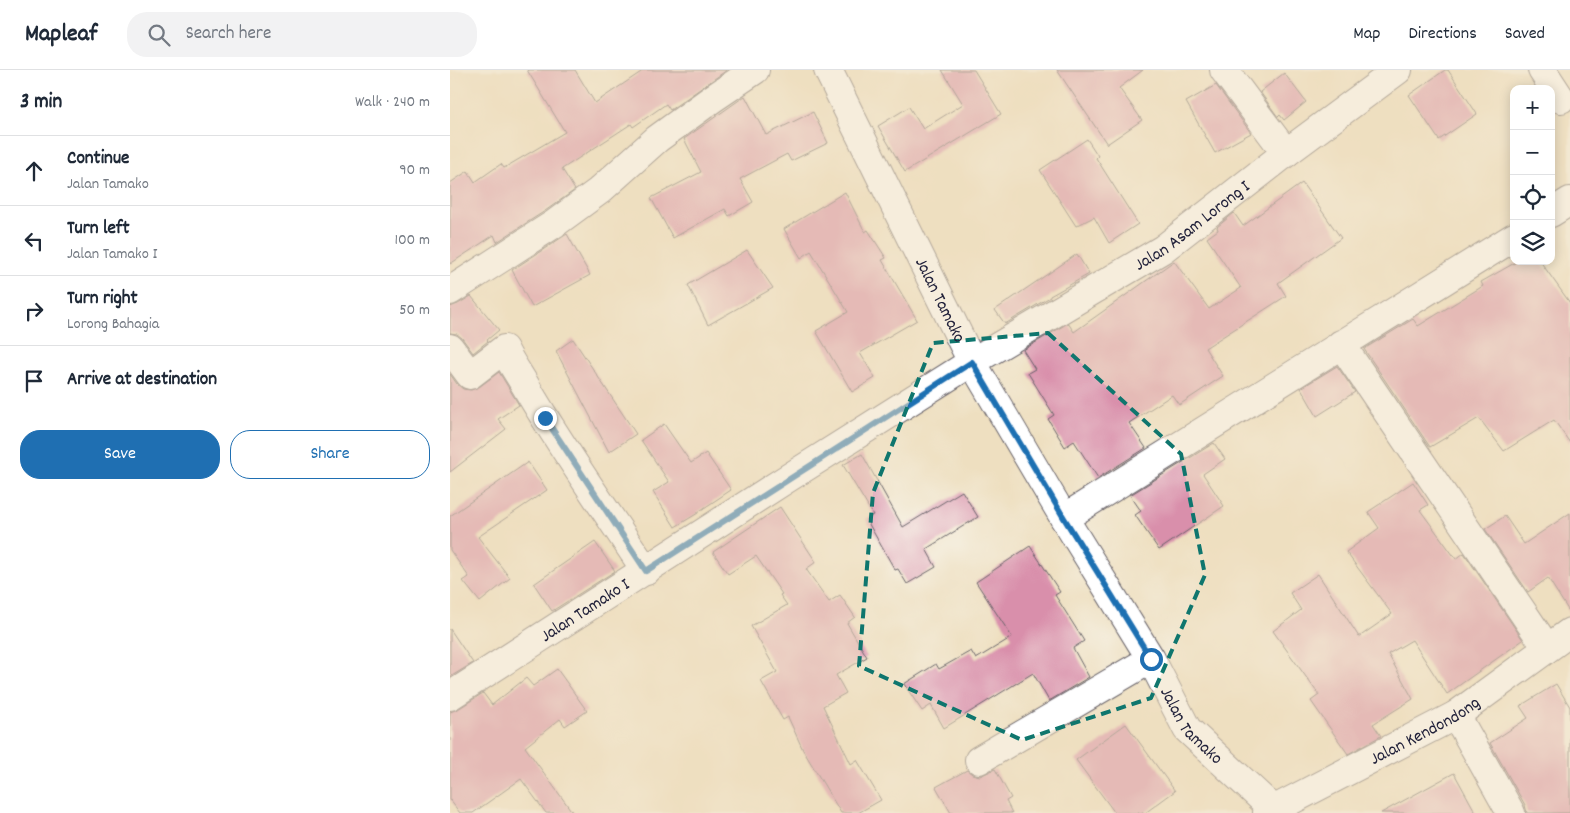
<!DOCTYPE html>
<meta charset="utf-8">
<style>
:root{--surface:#fff;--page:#f2f2f3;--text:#1f2937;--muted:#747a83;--line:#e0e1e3;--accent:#1f6fb2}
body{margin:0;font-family:Dekko,sans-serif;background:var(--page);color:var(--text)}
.controls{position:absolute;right:15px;top:15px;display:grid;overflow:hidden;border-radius:10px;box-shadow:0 2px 12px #0003}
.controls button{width:45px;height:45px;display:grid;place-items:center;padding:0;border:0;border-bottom:1px solid var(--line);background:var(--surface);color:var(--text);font:25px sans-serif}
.stop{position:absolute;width:15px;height:15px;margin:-11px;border:4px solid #1f6fb2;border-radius:50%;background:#fff}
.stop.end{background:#1f6fb2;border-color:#fff;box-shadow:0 1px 5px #0008}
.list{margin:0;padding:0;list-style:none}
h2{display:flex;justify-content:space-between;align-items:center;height:65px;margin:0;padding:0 20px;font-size:21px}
h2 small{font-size:16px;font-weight:400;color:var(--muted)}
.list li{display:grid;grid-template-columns:32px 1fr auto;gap:15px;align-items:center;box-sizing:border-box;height:70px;padding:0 20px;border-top:1px solid var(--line)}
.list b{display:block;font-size:19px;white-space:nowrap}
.list p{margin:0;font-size:16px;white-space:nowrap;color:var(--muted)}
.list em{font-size:16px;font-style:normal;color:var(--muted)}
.actions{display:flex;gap:10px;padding:15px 20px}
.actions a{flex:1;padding:11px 0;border:1px solid var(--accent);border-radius:20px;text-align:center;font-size:18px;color:var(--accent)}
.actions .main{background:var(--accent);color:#fff}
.icon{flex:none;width:28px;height:28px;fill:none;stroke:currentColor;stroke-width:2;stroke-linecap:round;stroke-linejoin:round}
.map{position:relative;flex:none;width:1120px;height:743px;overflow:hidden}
header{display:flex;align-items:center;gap:30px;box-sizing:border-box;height:70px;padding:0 25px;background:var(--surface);border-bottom:1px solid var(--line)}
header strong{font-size:24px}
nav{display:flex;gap:28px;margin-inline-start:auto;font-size:18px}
.search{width:350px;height:45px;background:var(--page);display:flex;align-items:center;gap:12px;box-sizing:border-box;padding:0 18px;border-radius:20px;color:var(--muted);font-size:19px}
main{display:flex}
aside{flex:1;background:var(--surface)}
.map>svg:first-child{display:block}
</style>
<header>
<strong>Mapleaf</strong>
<div class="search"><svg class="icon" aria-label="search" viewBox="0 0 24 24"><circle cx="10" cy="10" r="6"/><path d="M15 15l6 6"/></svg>Search here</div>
<nav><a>Map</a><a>Directions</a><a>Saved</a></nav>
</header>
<main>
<aside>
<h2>3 min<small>Walk · 240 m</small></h2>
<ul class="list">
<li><svg class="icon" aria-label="ahead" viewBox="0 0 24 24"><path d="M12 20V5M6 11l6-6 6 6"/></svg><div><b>Continue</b><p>Jalan Tamako</p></div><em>90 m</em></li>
<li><svg class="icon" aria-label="left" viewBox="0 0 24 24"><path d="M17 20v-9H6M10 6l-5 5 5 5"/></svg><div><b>Turn left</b><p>Jalan Tamako I</p></div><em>100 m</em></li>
<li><svg class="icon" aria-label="right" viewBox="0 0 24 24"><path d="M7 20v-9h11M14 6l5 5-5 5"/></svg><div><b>Turn right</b><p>Lorong Bahagia</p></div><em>50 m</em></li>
<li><svg class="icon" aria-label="arrive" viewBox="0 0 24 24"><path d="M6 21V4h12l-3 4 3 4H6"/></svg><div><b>Arrive at destination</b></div></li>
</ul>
<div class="actions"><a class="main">Save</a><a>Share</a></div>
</aside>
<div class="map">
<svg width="1120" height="743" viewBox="0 0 1120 743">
<rect width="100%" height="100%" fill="#f7f3e8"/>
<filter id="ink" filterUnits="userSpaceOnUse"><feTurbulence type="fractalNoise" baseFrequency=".02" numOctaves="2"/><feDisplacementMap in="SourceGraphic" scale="10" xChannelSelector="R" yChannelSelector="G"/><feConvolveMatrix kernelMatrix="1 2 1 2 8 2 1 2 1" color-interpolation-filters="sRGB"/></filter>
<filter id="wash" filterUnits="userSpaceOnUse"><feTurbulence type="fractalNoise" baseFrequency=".0096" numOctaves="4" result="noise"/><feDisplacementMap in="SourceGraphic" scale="20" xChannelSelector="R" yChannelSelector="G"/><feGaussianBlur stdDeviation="1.12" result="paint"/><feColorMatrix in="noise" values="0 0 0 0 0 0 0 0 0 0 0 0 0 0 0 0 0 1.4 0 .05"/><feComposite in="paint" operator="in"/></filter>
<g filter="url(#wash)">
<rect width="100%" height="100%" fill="#eedfc0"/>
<g id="blocks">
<!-- building -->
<path fill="#d98fab" d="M77,0H125L145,33L194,0H277L220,40L216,34L183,57L181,54L112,99L125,120L95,141L47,172L44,165L0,194V113L18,101L25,112L51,94L54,98L115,62Z
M492,0H524L551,44L455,102L428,56L459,37L473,59L513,34Z
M607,0H693L669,18L692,50L657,74Z
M995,0H998L1027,44L989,70L959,25Z
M834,3L856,32L834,50L830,45L828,47L810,22Z
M766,15L801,63L765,83L736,32Z
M295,26L316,65L363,42L378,73L341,91L337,84L290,109L303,132L279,146L275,139L223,168L201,128L251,102L234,69Z
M637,69L648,86L646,88L688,154L659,173L644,147L626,156L590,100Z
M852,113L891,168L828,213L836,226L755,278L773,306L729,335L722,325L679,353L696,378L648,408L624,371L615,377L598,349L604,345L578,303L585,299L573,280L618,253L624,262L724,191L759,239L791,218L757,168L768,160L767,157L784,143L793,156Z
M395,122L415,162L418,160L436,188L432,190L467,250L410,283L425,308L402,322L366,261L398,242L361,181L351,188L334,159Z
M117,164L140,205L82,237L62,200Z
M297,180L323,218L258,255L238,215Z
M627,184L639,204L600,226V227L555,254L545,240Z
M1068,191H1090L1120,233V373L1104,350L1054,381L1029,348L980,377L914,279L963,249L968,256L1033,216L1031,212Z
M21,226L49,260L37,270L38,271L23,283L12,268L7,264L0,263V237L8,234Z
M123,269L186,364L159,382L106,281Z
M887,296L905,322L867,346L851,318Z
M49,302L69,335L48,349L56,359L0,402V304L7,314L13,319L21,320L29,317Z
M214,354L241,393L256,383L281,420L248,442V443L225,457L203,422L219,412L191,370Z
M764,373L775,389L753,404L774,436L709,480L685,445L691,441L680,425Z
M412,384L453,457L512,421L528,447L476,479L486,497L457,514L448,499L445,500L416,449L423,445L393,395Z
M78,392L97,420L28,467L60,508L30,532L13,511L19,507L0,480V446Z
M963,412L978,435L970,440L1006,489L1014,483L1073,570L997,624L962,570L938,584L963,629L923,654L931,666L898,684L861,631L869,625L823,561L851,540L840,523L868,504L909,567L942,544L896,482L929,458L918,442Z
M330,437L366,492L356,499L379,532L390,525L405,547L397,553L417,587L386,605L396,623L373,636L401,694L407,690L431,730L408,743H391L353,680L338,647L333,650L311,611L327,602L301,556L337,535L330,525L332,524L306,486L278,504L263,482Z
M1120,443V543L1098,508L1078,522L1035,459L1055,446L1074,474Z
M145,472L165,501L102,541L84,514Z
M580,476L610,522L605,525L634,571L623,578L639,607L599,631L583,603L494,658L481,635L472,641L454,614L486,594L489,599L521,581L526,589L562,567L526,512Z
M0,559L23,593L0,607Z
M107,599L137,641L115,656L110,649L75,677L123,743H96L71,709L23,743H10L0,730V642L8,639L33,623L42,635L76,608L83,616Z
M1106,614L1120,637V743H1077L1075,735L1040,673L1078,648L1070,636Z
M676,654L725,721L695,743H665L626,690Z
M545,699L561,728L556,731L562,743H501L486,717L517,700L522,704L530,706Z
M1004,703L1026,743H931Z"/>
</g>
</g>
<g filter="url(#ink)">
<use href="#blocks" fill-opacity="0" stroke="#69646a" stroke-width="1"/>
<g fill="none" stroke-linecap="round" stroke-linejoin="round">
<!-- minor casing -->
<g stroke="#69646a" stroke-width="30">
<g id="minor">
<path id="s1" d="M378,0L522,292L614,448L701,589L737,659L823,739L826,743"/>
<path d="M774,0L836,83"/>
<path d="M1092,0L1111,29"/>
<path d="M1101,143L1120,131"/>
<path d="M0,221L104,154L149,121L207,69L262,29L305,0"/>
<path d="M891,274L1097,578"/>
<path d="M0,278L20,305L54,279C61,294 71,307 79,322C115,383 157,442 196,501"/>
<path d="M614,448L1064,167"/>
<path id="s2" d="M0,626L335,410L522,292L713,179L836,83L948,0"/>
<path d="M1006,645L1061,743"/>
<path d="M529,690L701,589"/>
<path id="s3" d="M817,743L1006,645L1120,562"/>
</g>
</g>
<!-- minor -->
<use href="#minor" stroke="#fff" stroke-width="28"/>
</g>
</g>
<g fill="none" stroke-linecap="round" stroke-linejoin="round" filter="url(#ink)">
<!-- route -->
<path stroke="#1f6fb2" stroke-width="6" d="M95,348L196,501L522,292L614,448L701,589"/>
</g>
<!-- marked area -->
<path d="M0 0H1120V743H0ZM598,263L731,384L755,505L701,628L572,670L409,596L423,423L483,273Z" fill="#eedfc0" fill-opacity=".55" fill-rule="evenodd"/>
<path fill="none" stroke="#0f766e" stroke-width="4" stroke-dasharray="10 6" stroke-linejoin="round" d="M598,263L731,384L755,505L701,628L572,670L409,596L423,423L483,273Z"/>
<g text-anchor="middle" stroke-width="5" stroke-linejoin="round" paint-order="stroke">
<!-- street labels -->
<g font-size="18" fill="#22223b" stroke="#f7f3e8">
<text dy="6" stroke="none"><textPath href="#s2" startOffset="879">Jalan Asam Lorong I</textPath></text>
<text dy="6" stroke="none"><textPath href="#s1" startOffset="256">Jalan Tamako</textPath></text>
<text dy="6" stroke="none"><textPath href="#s2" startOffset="160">Jalan Tamako I</textPath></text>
<text dy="6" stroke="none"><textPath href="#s1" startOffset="751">Jalan Tamako</textPath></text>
<text dy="6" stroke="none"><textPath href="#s3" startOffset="178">Jalan Kendondong</textPath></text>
</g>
</g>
</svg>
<div class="controls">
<button>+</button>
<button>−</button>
<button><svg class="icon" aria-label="locate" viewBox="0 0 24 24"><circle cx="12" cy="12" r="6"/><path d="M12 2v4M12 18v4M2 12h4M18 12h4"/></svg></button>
<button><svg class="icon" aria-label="layers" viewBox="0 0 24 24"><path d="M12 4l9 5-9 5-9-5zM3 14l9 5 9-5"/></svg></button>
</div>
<div class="stop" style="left:701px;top:589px"></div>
<div class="stop end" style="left:95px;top:348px"></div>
</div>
</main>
